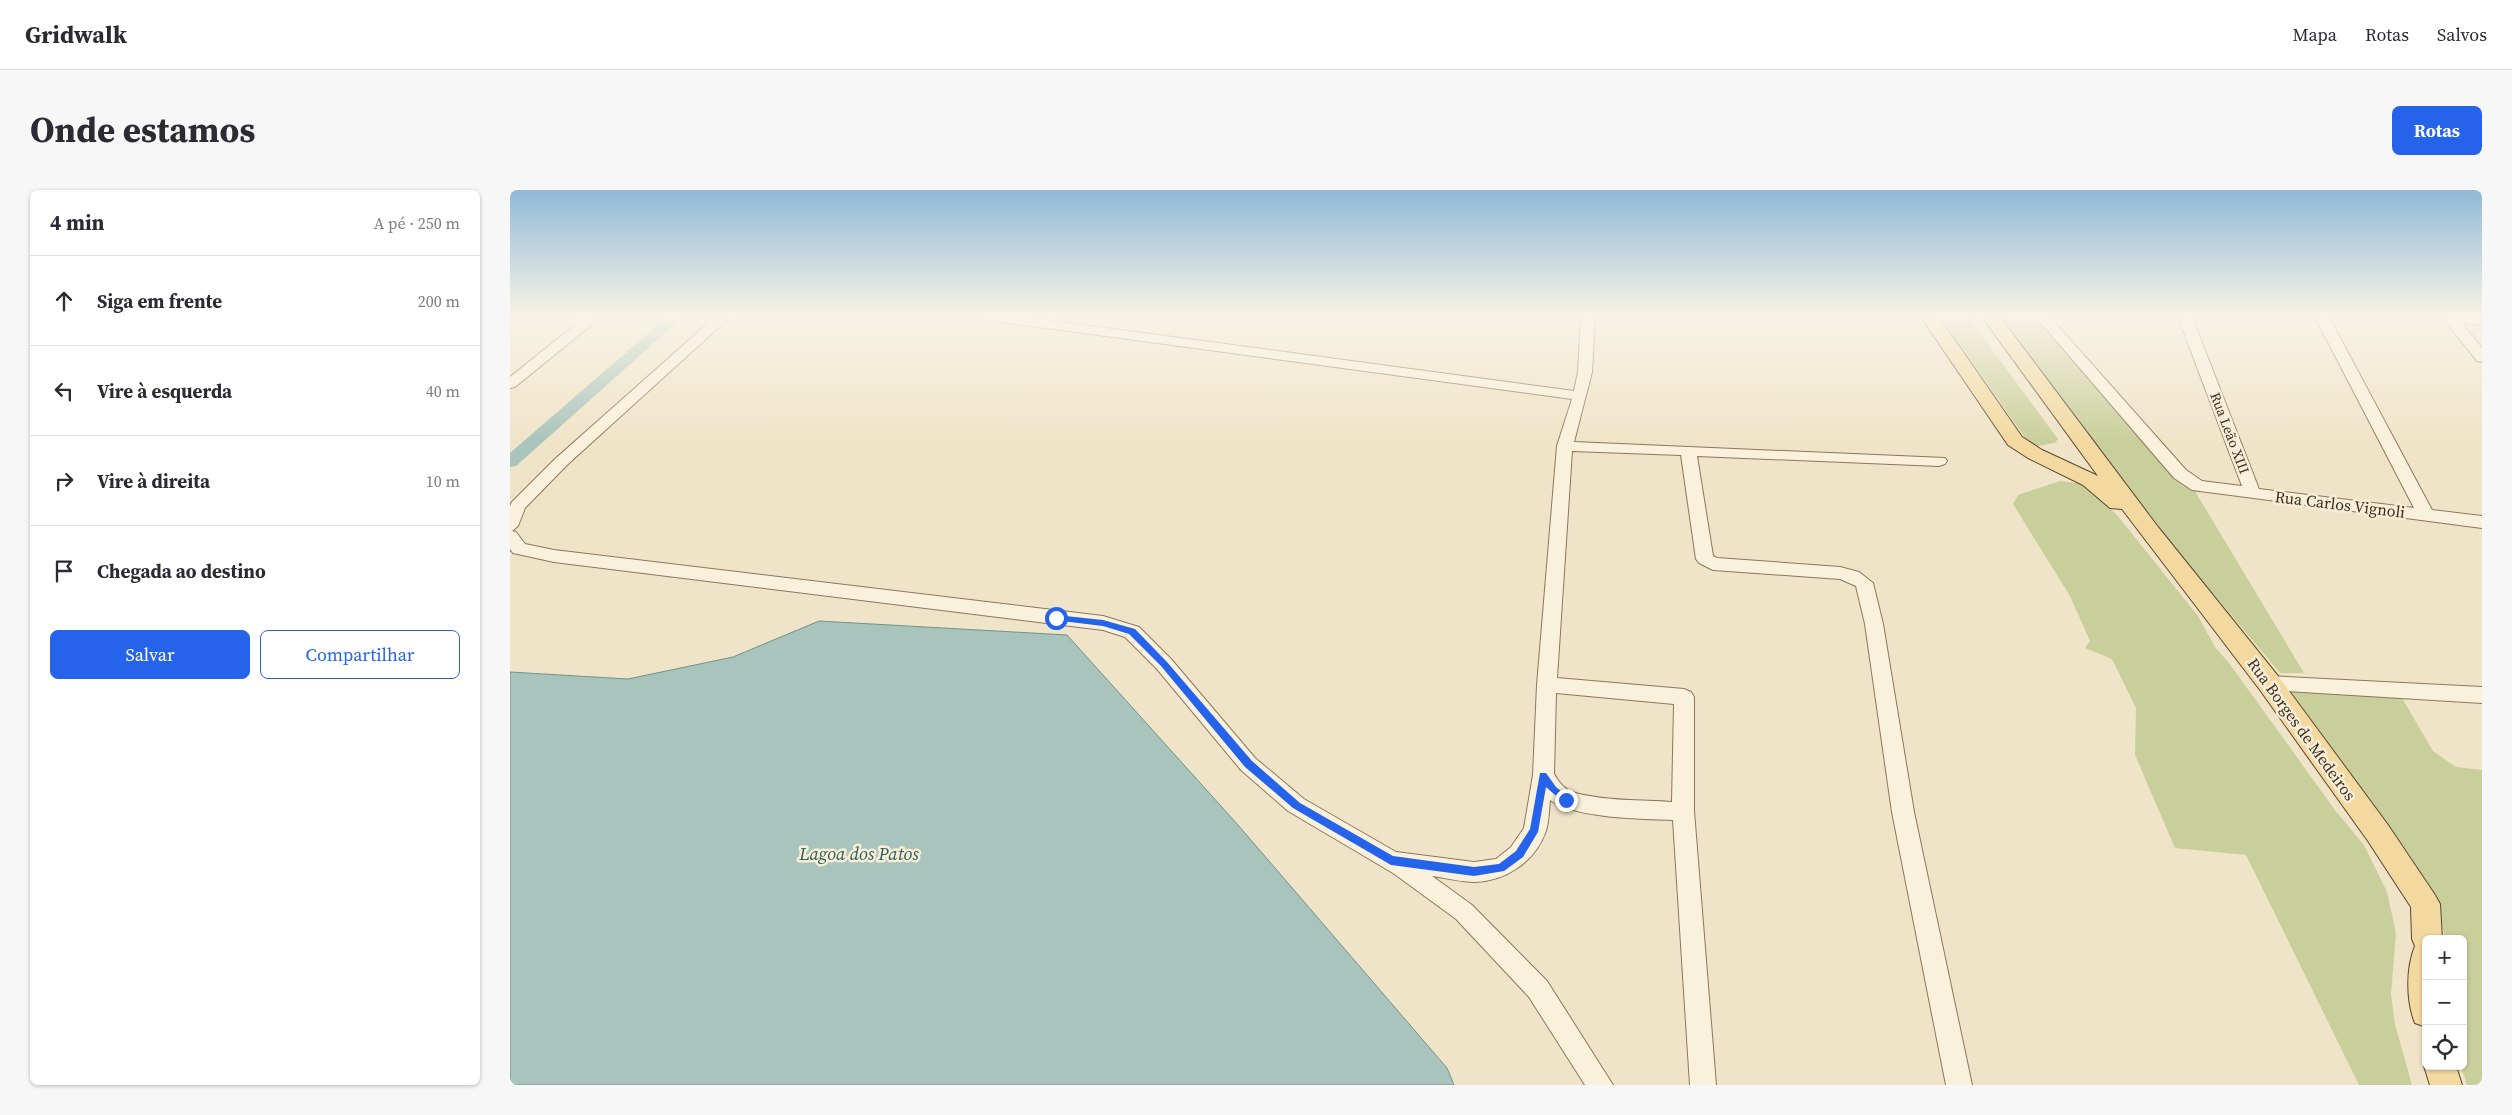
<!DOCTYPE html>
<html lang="pt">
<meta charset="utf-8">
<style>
:root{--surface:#fff;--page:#f7f7f7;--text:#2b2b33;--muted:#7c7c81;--line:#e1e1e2;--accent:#2563eb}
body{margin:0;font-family:"Source Serif 4",serif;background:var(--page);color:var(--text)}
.controls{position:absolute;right:15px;bottom:15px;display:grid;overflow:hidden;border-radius:8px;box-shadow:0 1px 4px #0004}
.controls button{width:45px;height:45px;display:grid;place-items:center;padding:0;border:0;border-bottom:1px solid var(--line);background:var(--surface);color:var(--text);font:25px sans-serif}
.stop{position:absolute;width:15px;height:15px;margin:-11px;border:4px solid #2563eb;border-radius:50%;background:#fff}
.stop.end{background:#2563eb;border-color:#fff;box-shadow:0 1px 5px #0008}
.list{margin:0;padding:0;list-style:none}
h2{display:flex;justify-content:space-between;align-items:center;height:65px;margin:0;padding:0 20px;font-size:21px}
h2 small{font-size:16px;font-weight:400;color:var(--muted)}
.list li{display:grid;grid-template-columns:32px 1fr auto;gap:15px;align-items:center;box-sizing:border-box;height:90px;padding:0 20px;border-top:1px solid var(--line)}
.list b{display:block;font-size:19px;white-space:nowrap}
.list em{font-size:16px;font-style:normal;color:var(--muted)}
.actions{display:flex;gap:10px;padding:15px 20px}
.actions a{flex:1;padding:11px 0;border:1px solid var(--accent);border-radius:8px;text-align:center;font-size:18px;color:var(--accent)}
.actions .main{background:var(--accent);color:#fff}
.icon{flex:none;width:28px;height:28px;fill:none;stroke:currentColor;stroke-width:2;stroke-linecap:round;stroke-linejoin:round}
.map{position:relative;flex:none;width:1972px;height:895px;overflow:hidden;border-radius:8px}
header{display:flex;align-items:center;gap:30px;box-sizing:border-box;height:70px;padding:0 25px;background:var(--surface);border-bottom:1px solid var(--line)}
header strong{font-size:24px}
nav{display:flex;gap:28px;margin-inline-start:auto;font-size:18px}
.intro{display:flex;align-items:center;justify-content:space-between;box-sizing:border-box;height:120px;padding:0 30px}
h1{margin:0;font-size:35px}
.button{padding:12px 22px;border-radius:8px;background:var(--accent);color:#fff;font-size:18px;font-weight:700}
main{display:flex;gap:30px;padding:0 30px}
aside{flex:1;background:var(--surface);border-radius:8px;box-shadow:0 1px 4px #0004}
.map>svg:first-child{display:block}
</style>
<header>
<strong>Gridwalk</strong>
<nav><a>Mapa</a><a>Rotas</a><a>Salvos</a></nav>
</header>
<div class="intro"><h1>Onde estamos</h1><a class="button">Rotas</a></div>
<main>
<aside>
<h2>4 min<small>A pé · 250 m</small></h2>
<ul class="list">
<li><svg class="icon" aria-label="ahead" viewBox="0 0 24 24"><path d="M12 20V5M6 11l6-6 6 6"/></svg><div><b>Siga em frente</b></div><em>200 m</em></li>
<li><svg class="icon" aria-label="left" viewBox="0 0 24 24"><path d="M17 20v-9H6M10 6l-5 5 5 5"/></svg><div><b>Vire à esquerda</b></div><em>40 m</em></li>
<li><svg class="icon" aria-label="right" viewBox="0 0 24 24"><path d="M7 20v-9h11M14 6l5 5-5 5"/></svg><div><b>Vire à direita</b></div><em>10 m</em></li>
<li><svg class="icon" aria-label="arrive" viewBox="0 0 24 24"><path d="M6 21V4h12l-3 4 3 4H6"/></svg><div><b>Chegada ao destino</b></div></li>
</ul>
<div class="actions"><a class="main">Salvar</a><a>Compartilhar</a></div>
</aside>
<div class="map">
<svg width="1972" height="895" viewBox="0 0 1972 895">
<rect width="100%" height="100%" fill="#f0e4c8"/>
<!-- green -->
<path fill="#c9cf9b" d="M1431,127H1458L1548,249L1545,253L1528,256L1517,251Z
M1484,127H1525L1661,282L1683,298L1794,483H1770L1653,344Z
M1550,291L1573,294L1607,325L1688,426L1705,457L1719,473L1825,620L1854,655L1877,702L1886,743L1881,804L1885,834L1902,895H1849L1736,665L1665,658L1625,565L1626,518L1602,469L1575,458L1580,451L1560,406L1503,314L1508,305Z
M1776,500L1892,508L1923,561L1946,577L1972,580V895H1957L1951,876H1953V749H1935L1926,705L1871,627Z"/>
<!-- water -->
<path fill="#a9c4bc" stroke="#6f938a" d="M309,431L557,445L728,635L937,878L944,895H0V482L118,489L223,467Z"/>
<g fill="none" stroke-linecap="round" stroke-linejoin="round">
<!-- canal -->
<path fill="#a9c4bc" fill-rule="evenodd" d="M157,127H173L6,276L0,277V263Z"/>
<!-- minor casing -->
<g stroke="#8d765c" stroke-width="2">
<path id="minor" d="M75,127H91L5,197L0,198V187Z
M205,127H220L57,275L15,318L8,336L2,341L6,342L15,354L44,360L593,426L629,437L661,469L745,568L794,609L886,662L964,672L986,669L1001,657L1014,638L1023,585L1027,495L1047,256L1062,209L483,131L476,127H514L1064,201L1068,182L1071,127H1085L1082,182L1064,252L1435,268L1437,271L1435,274L1429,276L1187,266L1203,366L1207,368L1330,377L1349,382L1363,393L1373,434L1404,622L1462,895H1436L1382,622L1355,434L1346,396L1330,389L1203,380L1189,373L1186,369L1171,265L1062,261L1047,488L1174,499L1181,502L1184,507V621L1206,895H1180L1163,630C1132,629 1064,628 1040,610C1039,620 1039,631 1036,641C1025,672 996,691 965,692C951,692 936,688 922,686L962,715L1037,791L1103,895H1075L1019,807L946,729L883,683L778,621L731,580L647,479L615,447L593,440L44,372L3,363L0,359V316L2,312L45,269ZM1046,503L1164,514L1162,612C1133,610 1091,611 1062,602C1054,599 1048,591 1044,584Z
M1526,127H1540L1676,280L1692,291L1732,296L1668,127H1682L1749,299L1904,318L1805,127H1819L1922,320L1972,326V338L1682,300L1664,288Z
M1932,127H1972V135L1952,133L1972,158V172L1967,171Z
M1759,486L1972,497V513L1759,500L1752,498L1749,493L1752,488Z"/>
</g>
<!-- major casing -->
<g stroke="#5b4430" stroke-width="2">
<path id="major" d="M1411,127H1429L1512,247L1532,260L1588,286L1472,127H1490L1648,337L1768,486L1878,635L1925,705L1930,714L1932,749H1916V837L1905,833C1896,811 1896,778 1905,756L1902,749L1901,717L1858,651L1750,500L1612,319L1600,318L1573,295L1518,268L1498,255Z
M1916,871V876H1946L1952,895H1920L1914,876Z"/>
</g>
<!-- minor -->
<use href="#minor" fill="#faf1dc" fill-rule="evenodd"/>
<!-- major -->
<use href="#major" fill="#f3d9a0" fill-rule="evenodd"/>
</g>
<!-- sky -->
<linearGradient id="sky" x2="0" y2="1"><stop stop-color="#8fbad6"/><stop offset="0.5" stop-color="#f8f3e6"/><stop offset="1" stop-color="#f8f3e6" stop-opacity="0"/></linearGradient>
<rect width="1972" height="252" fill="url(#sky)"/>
<!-- route -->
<path fill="#2563eb" d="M546,425L593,430L625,439L657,472L742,571L790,613L883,666L964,677L989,674L1006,661L1020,639L1030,583H1036L1046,597L1061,610L1056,614L1053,612L1036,597L1028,642L1013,667L994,681L964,686L881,675L783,618L735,577L651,476L619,444L593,436L543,430L542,428Z"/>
<g text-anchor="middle" stroke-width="5" stroke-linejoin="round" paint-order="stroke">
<!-- far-street labels -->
<g font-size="14" fill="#3d2e20" stroke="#f7eed8">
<text transform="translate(1720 243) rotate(69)" y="5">Rua Leão XIII</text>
</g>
<!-- street labels -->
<g font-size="16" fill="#3d2e20" stroke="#f7eed8">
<text transform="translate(1830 314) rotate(7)" y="6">Rua Carlos Vignoli</text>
<text transform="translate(1792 539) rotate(54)" y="6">Rua Borges de Medeiros</text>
</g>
<!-- water labels -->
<g font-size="18" font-style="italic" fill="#2f5d5a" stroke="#f7eed8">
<text x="349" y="670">Lagoa dos Patos</text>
</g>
</g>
</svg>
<div class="controls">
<button>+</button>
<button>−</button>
<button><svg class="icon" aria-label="locate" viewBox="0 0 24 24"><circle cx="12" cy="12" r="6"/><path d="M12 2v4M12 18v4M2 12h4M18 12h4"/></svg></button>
</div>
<div class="stop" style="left:546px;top:428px"></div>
<div class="stop end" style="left:1056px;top:610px"></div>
</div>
</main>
